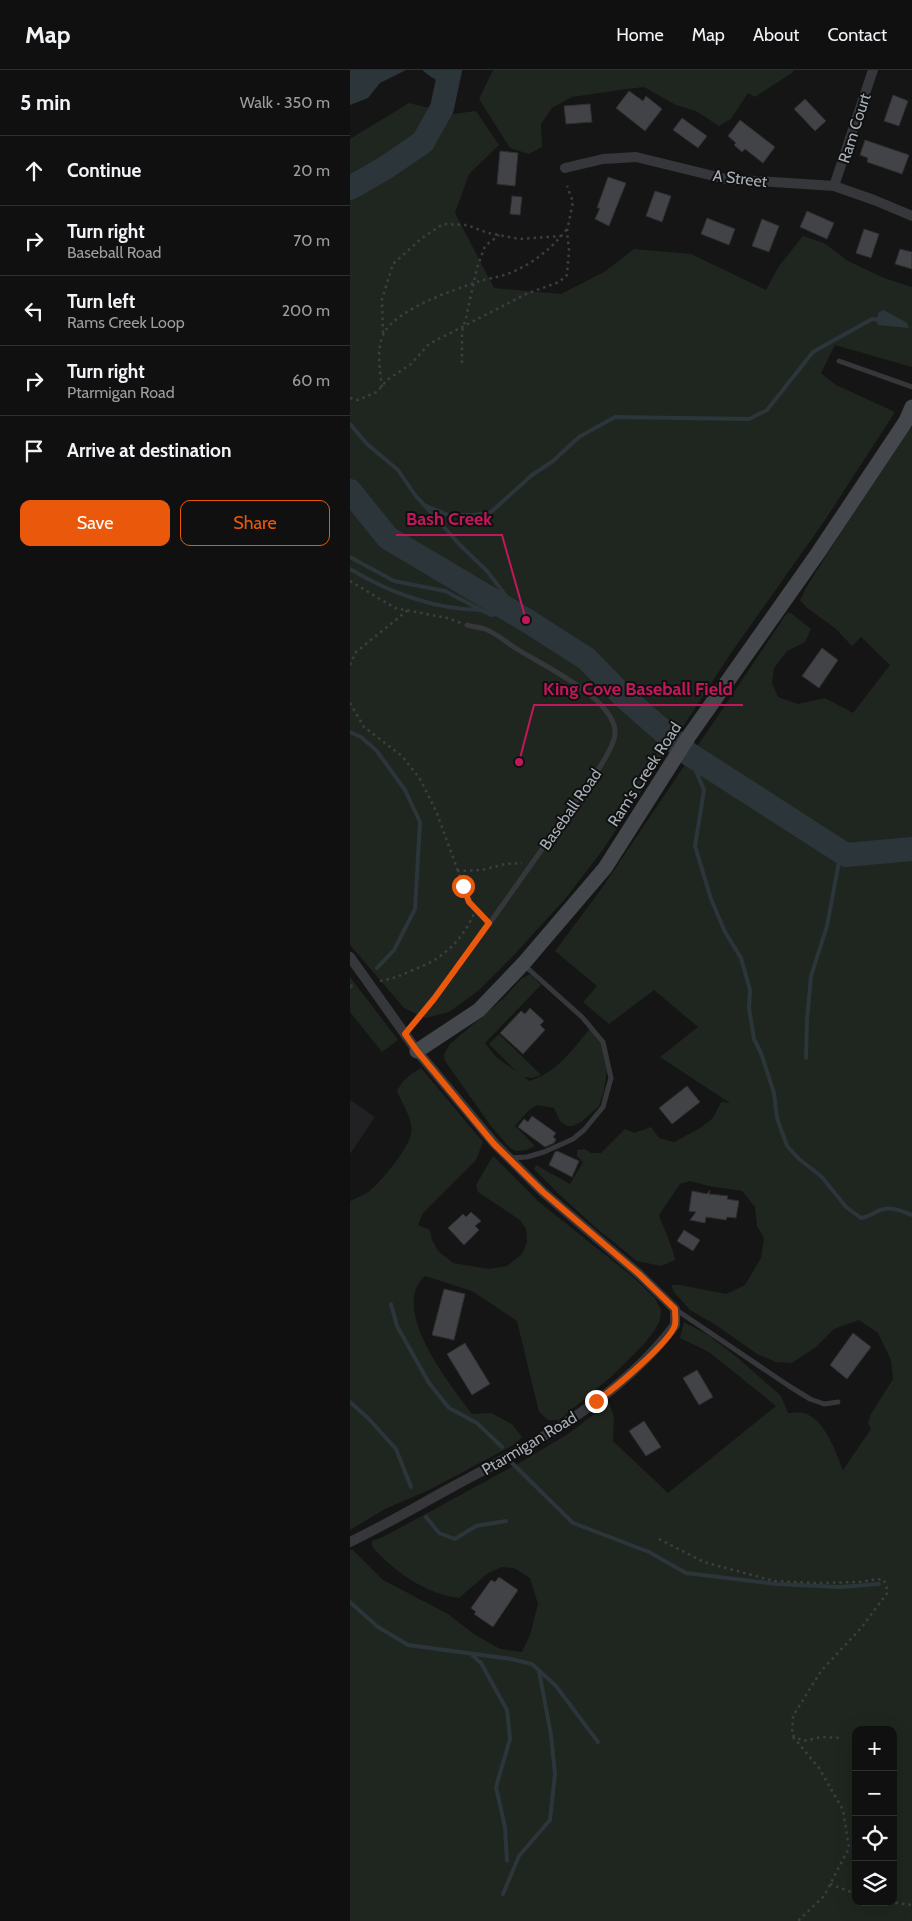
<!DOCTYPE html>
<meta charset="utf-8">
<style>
:root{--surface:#101010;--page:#191919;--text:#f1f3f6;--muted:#9c9d9f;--line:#303030;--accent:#ea580c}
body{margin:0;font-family:Cabin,sans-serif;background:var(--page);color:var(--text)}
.controls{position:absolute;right:15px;bottom:15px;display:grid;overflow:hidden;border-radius:10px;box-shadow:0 5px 20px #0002}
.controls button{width:45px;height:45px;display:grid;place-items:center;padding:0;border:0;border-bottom:1px solid var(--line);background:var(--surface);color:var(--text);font:25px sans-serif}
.stop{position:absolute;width:15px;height:15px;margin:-11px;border:4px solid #ea580c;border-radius:50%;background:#fff}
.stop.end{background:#ea580c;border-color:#fff;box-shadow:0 1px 5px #0008}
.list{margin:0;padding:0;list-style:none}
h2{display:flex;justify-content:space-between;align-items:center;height:65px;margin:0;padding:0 20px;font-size:21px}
h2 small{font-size:16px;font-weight:400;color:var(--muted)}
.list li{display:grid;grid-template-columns:32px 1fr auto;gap:15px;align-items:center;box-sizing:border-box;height:70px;padding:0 20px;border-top:1px solid var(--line)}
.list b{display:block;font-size:19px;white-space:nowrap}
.list p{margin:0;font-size:16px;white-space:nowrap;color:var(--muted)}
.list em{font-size:16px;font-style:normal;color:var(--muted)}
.actions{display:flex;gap:10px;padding:15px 20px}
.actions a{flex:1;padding:11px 0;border:1px solid var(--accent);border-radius:10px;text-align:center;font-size:18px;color:var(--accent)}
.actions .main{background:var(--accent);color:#fff}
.icon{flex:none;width:28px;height:28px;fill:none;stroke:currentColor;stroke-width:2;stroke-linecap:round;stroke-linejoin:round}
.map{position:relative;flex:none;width:562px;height:1851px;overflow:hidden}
header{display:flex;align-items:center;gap:30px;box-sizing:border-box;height:70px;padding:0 25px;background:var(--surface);border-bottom:1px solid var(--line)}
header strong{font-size:24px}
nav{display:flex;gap:28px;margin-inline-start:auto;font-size:18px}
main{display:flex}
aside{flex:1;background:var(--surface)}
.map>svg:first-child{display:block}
</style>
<header>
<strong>Map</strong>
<nav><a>Home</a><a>Map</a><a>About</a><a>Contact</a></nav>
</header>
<main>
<aside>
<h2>5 min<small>Walk · 350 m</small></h2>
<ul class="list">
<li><svg class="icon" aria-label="ahead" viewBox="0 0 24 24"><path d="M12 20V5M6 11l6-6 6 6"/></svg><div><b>Continue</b></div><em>20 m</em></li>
<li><svg class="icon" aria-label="right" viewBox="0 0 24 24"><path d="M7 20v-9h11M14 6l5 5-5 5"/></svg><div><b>Turn right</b><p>Baseball Road</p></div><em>70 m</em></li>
<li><svg class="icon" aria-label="left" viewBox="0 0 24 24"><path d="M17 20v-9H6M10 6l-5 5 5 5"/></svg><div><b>Turn left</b><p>Rams Creek Loop</p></div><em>200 m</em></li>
<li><svg class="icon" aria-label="right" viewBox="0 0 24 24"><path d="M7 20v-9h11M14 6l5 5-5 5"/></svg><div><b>Turn right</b><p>Ptarmigan Road</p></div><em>60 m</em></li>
<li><svg class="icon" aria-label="arrive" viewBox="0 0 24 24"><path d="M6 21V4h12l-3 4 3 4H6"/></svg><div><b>Arrive at destination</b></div></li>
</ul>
<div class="actions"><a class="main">Save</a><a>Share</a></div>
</aside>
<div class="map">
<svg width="562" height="1851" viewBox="0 0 562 1851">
<rect width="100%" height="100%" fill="#151516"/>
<!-- built -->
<path fill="#212123" d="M0,1030L25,1047L0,1084Z"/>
<!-- green -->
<path fill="#1f261f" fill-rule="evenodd" d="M143,0H444L443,2L405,27L398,23L381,49L369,56L346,41L326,35L294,17L277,19L222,27L202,38L191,54L192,77L179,84L160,78L129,29Z
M59,33L103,44L126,41L149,75L119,104L105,143L144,218L211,224L254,202L284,179L341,184L416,220L429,196L453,166L474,173L498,191L534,208L562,217V297L485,275L471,303L486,315L545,342L475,450L381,583L252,781L215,829L164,885L128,921L99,942L75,948L54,938L0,875V69Z
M558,358H562V1851H0V1481L2,1479L33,1510L98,1544L124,1564L150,1579L172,1582L180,1565L188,1534L180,1508L164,1498L152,1497L138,1503L109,1528C76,1524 47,1503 25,1480L22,1476V1471L35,1466L171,1392L218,1364L259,1333L264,1347L263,1371L318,1423L426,1336L359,1282L330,1268L334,1252L358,1265L388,1288L431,1326L438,1343C443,1343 450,1342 454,1343C475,1349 486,1383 493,1400L521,1359L518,1353L521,1344L543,1309L541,1290L528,1263L509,1250L484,1259L466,1277L442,1293L426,1292L407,1284L366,1255L340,1240L324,1222L321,1215H330L376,1224L395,1215L411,1188L414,1168L407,1156L405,1137L392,1121L359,1116L340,1111L330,1114L309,1145C314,1160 322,1174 325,1190L311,1196L287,1191L245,1157L210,1125L184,1099L186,1095L220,1114L233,1092L227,1086V1080L235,1079L241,1083H251L275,1059L284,1063L301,1057L309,1068L324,1072L350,1058L363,1048L371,1032L380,1033L310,987L348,957L304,920L259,954L233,932L247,916L205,881L252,818L437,543H441L461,559L455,572L437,581L424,598L422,613L428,627L448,634L475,628L503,643L540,595L511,567L502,576L486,559L456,537L450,530L457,516ZM506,1660H543V1832H506Z
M180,904L191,915L135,973L146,987L167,1002L139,974L149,964L191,1005L182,1008L174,1007L179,1011C207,1003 223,979 241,957L250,967L257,1000L254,1021L249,1036L231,1052L223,1056H217L210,1051L204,1038L187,1035L178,1041L165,1056L185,1076L176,1080L166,1081L160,1078L141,1056L95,991L94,984L100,974L154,928L171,909Z
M0,907L48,970L32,982L0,942Z
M71,998L133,1072L126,1090L73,1143L68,1155L80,1160L82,1170L88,1181L103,1193L139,1199L157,1196L172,1184L177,1172L176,1159L170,1150L128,1122L126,1115L143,1086L189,1132L283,1207L305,1228L311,1240L310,1250L305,1260L294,1274L263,1305L209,1350H198L189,1342L167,1251L122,1221L75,1206C38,1238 101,1316 122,1344L141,1343L162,1354L172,1367L165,1374L79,1420L35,1439L0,1460V1131C6,1128 12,1126 17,1123C30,1114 58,1079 61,1064C64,1050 52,1034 47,1021C52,1010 61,1004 71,998Z"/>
<!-- water -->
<path fill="#2b353a" d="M0,0H56L30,13L18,28L0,35Z
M72,0H108C96,19 86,11 72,0Z
M534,240L557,253L559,258L528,255L526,249L529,242Z"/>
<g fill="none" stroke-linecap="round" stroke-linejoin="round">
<!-- stream -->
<path stroke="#2b353a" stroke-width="4" d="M88,0L90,29L92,38
M0,354L17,374L48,400L65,425L110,475L137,501L156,526L162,542L141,545L95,521L44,511L0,487
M74,435L98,445H124L141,442L182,405L203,391L229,367L265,347L399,349L417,340L463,282L522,249L529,250
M0,499C40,523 84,539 130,540
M0,662L11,667L26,680L55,720L70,752L65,839L44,880L27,898
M339,684L354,720L345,776L361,829L375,862L391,888L400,920L399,938L404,969L411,983L424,1023L427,1048L437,1076L449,1089L472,1107L496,1137L511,1148C518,1147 520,1145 526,1142C539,1135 549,1140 562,1145
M0,917L1,916
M456,988L457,950L461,906L477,856L491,781
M41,1234L47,1256L79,1313L99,1338L127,1353L152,1377
M0,1332L18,1348L46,1379L61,1417
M162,1393L223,1453L299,1482L336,1503L427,1514L490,1517L529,1514
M76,1447L89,1463L105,1469L126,1456L156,1451
M0,1532L28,1557L58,1575L161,1589L182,1594L206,1616L248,1672
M122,1585L131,1593L157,1640L160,1669L146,1717L155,1757L157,1791
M153,1824L169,1786L200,1750L205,1704L201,1665L189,1601"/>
<!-- river -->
<path stroke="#2b353a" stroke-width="24" d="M0,118L35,98L73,72L92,38L100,0
M0,421L38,468L176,550L237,589L273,626L339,684L496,785L562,779"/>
</g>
<!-- building -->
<path fill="#414346" stroke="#2f2f32" d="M279,21L293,31L296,26L312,39L295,61L266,38Z
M543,25L558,31L549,56L534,51Z
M455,29L476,51L465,61L444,39Z
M240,34L242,52L216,54L214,36Z
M332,48L357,66L348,78L323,60Z
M390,50L425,77L413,93L395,79L392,82L384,75L386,73L378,66Z
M515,70L559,85L552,104L517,92L518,88L510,85Z
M150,81L168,83L165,116L147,114Z
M258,107L276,113L259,156L245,149L250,138H247Z
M305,121L321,126L312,152L296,146Z
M162,126L172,127L170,145L160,144Z
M457,141L484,153L477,169L450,157Z
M357,148L385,159L379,175L351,164Z
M412,149L429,156L419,182L402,176Z
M514,159L529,164L521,188L506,183Z
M550,179L562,182V199L545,194Z
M472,578L488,590L469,618L452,606Z
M180,938L194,951L190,955L195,960L173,984L150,963L171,941L175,944Z
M337,1016L350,1032L322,1054L309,1038Z
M182,1046L206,1063L203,1067L206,1069L204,1073L195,1077L168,1057L174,1049L178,1052Z
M207,1081L229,1091L222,1107L199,1095L205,1082Z
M360,1120L359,1124L378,1126L377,1129L389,1131L386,1148L377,1147L376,1150L356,1147L355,1153L340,1150L346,1142L339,1141L342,1121L357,1124Z
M121,1142L131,1151L125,1156L129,1160L114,1175L98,1158L113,1144L116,1147Z
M334,1160L350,1170L343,1181L327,1171Z
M94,1219L115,1224L104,1270L82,1265Z
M503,1263L521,1277L497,1309L480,1295Z
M115,1273L140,1314L122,1325L97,1284Z
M347,1300L363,1327L349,1335L333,1308Z
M294,1351L311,1377L296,1386L279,1361Z
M149,1507L168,1520L143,1557L124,1544L126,1542L121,1538L141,1510L145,1512Z"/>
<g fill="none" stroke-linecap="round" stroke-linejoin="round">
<!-- path -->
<path stroke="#3c3e42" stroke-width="2.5" stroke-dasharray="2.5 4" stroke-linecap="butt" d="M33,263L32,229L43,194L72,168L93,154L117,155L138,163L170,169L211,166
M112,293V261L116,248L127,198L135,176L149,165
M32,317C30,302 26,277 34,263C47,239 103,220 130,211C140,208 150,207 160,203C184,193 201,179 217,159
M0,328L8,330L27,322L37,310L61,294L79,274L176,224L209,212L217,205L219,180L217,161L223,132L217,116
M0,511L45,538L97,548L111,553
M0,595L6,582L58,540
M0,633L14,657L52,686L70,709L86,741L119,831L133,847
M107,801L132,800L155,794L172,793
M30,911C42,909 52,905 63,900C95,888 113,870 126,839
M309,1469L354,1492L424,1511L466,1513L510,1512L528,1509L534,1510L538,1522L511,1558L471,1601L443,1646L442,1665L453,1671L472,1667L492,1668
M443,1667L469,1698L493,1740L499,1778L474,1826L448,1851
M480,1814L506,1824
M539,1832L562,1835"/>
<!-- lane -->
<path stroke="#36373b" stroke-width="5" d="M489,291L562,317
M55,963C109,898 158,828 206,759C219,740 265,683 265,663C266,629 192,595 167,579C157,573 146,563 135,559C129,557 123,557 117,555
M160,1088L177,1087L194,1082L223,1069L234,1060L253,1037L261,1008L253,972L232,947L174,895
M325,1239L439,1316L460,1329L474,1334L488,1332"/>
<!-- street -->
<path stroke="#36373b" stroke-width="10" d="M215,98L253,89L286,87L376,109L484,116L524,130L562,146
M484,116L523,0
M0,887L67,981L144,1073L193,1122L289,1204L325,1239V1255C269,1330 184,1373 104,1416C69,1435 35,1455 0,1472"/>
<!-- secondary -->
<path stroke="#44474b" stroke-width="15" d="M67,981L129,940L173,894L255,798L339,666L468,483L556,351L562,337"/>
</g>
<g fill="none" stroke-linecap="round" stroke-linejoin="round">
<!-- route -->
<path stroke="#ea580c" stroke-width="6" d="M113,816L119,832L139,853L84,929L55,964L67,981L144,1074L193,1122L289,1204L325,1239C325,1243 326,1250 325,1255C320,1272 263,1320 246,1331"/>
</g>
<g text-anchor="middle" stroke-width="4" stroke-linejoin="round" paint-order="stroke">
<!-- street labels -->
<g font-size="16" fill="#a7aeb6" stroke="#101011">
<text transform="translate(504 58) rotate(-72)" y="6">Ram Court</text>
<text transform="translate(390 108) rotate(7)" y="6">A Street</text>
<text transform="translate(294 704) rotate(-57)" y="6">Ram's Creek Road</text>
<text transform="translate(220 739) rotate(-55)" y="6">Baseball Road</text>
<text transform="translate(179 1373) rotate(-31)" y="6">Ptarmigan Road</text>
</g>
</g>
<!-- callouts -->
<path fill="none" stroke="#c2185b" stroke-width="2" d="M176 550L152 465H46M169 692L184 635H393"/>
<g fill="#c2185b" stroke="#101011" stroke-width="2">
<circle cx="176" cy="550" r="5"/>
<circle cx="169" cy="692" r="5"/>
</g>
<g font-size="18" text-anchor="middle" font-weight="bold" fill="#c2185b" stroke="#101011" stroke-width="4" stroke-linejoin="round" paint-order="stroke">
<text x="99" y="455">Bash Creek</text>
<text x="288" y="625">King Cove Baseball Field</text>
</g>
</svg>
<div class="controls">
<button>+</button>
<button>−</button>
<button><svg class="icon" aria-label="locate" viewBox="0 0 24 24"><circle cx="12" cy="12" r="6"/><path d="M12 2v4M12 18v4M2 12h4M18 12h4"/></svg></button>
<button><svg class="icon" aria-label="layers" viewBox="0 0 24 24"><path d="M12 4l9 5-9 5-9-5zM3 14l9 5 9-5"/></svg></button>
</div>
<div class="stop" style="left:113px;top:816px"></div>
<div class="stop end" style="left:246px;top:1331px"></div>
</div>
</main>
